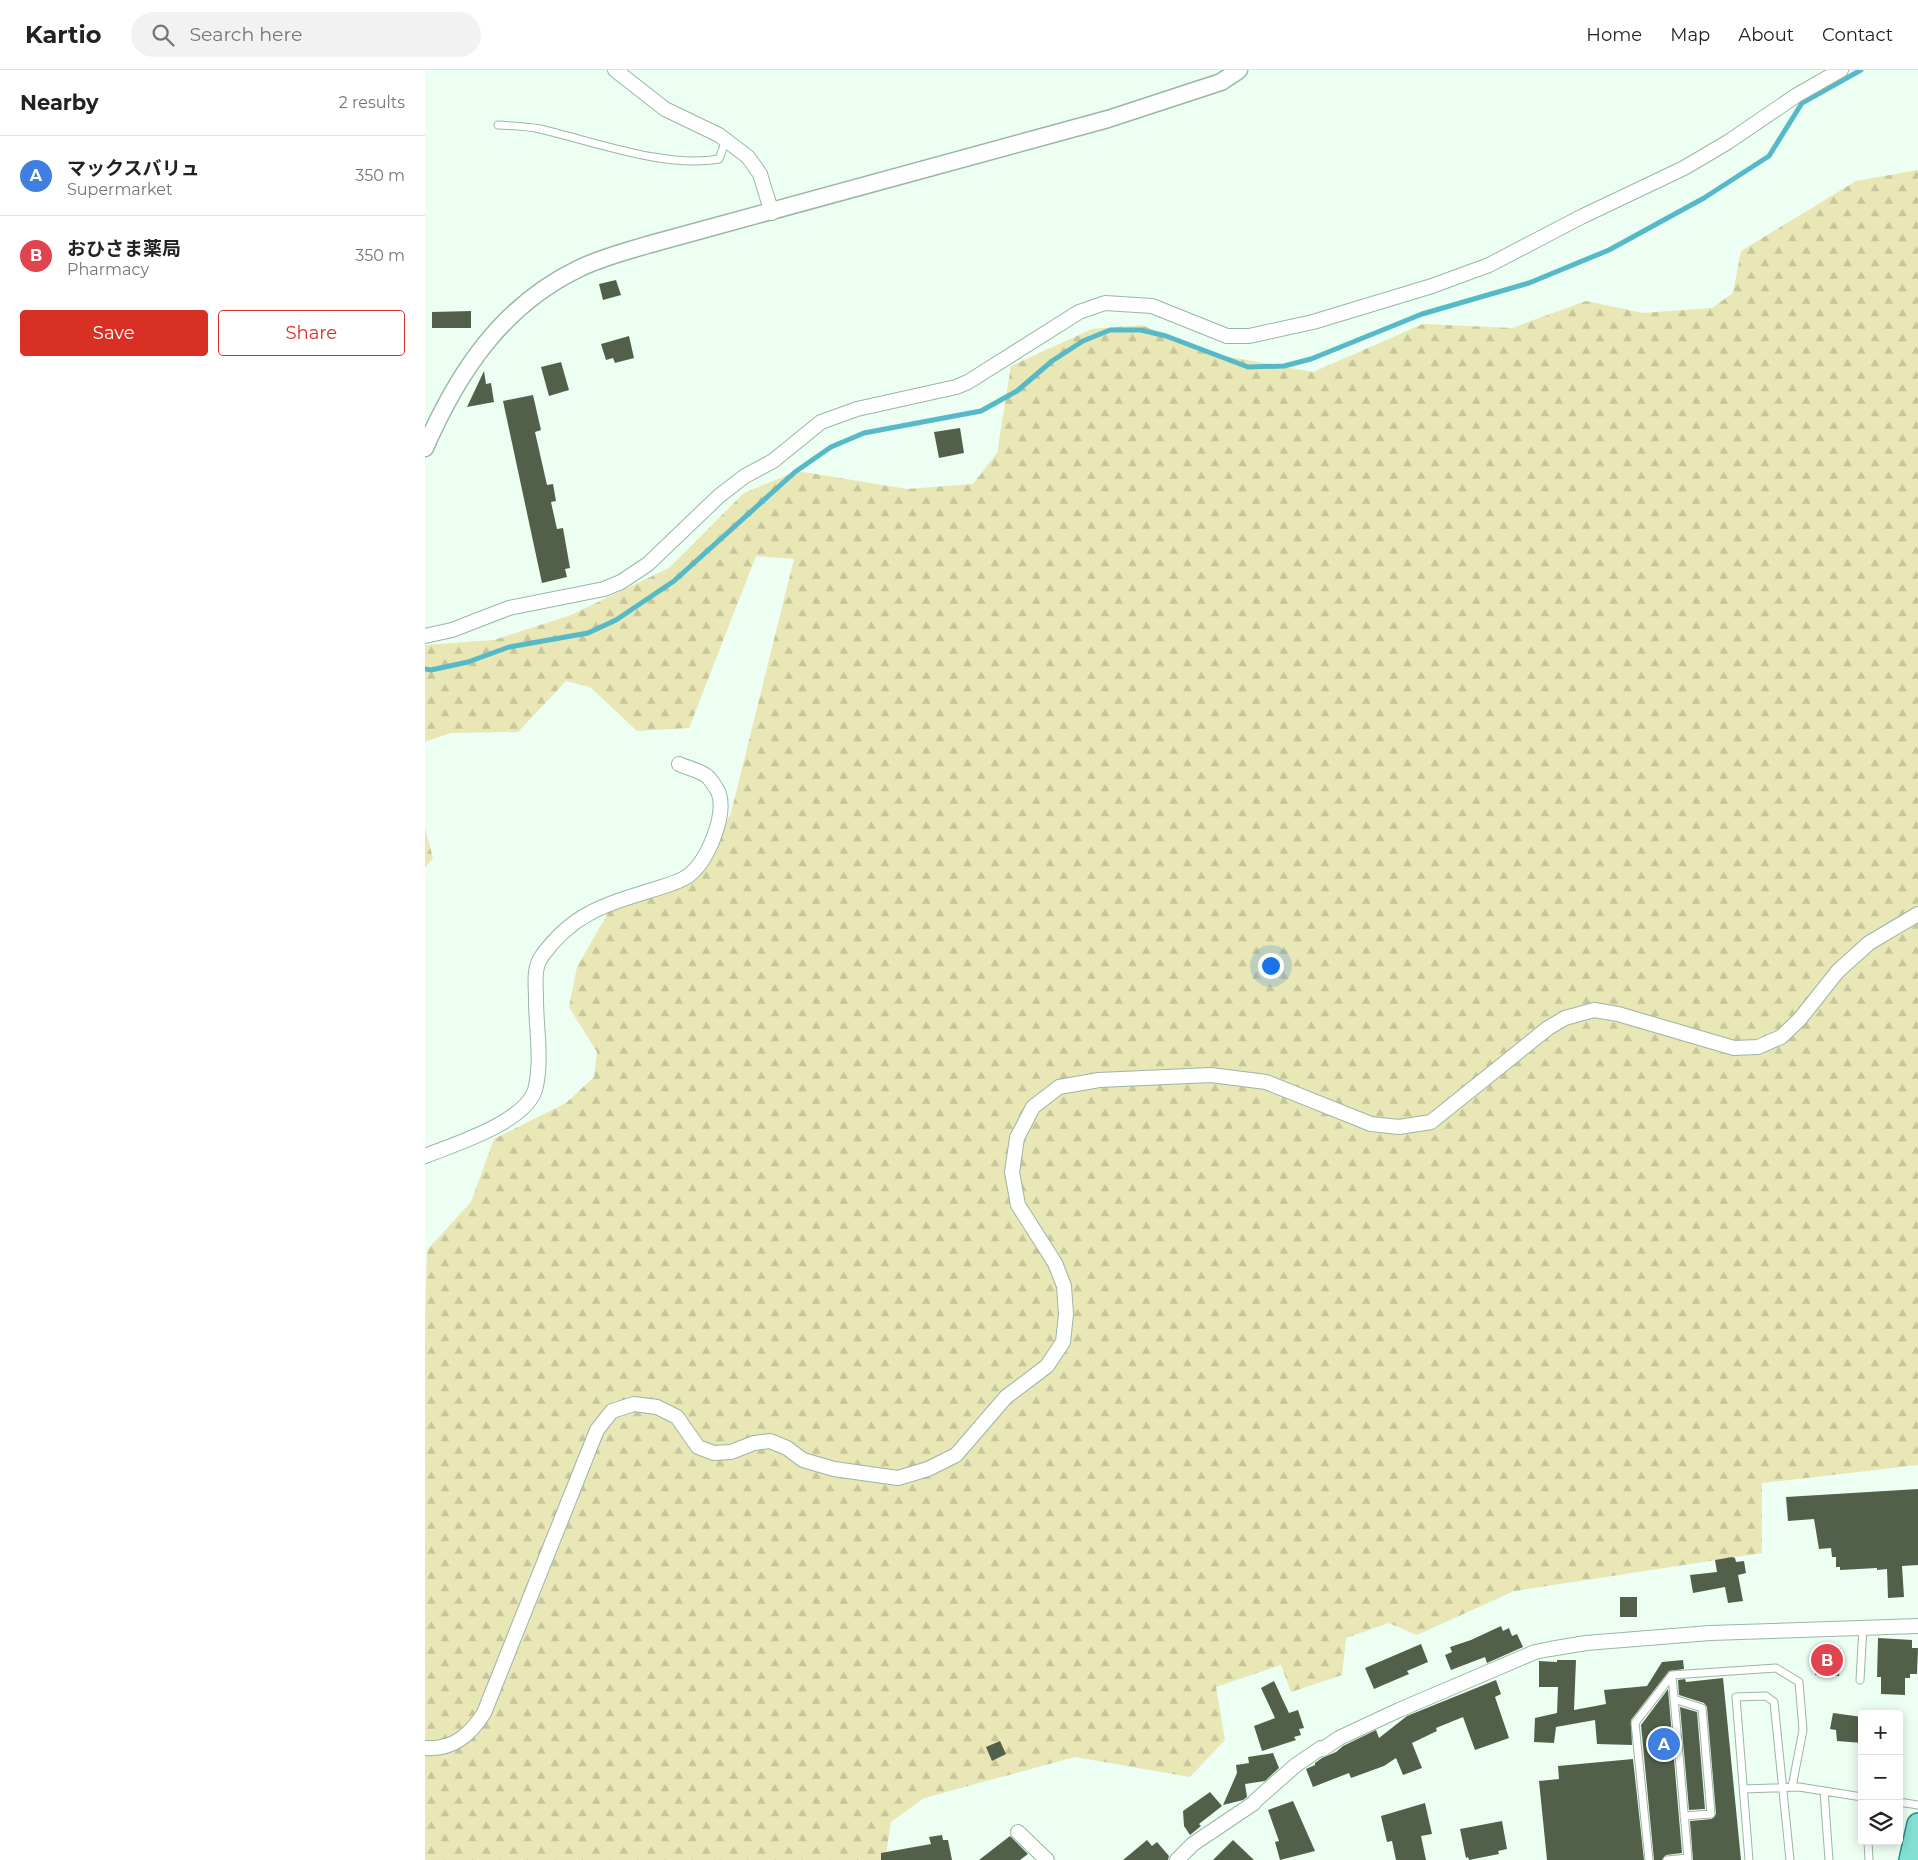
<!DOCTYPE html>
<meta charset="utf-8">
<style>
:root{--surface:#fff;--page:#f2f2f2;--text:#222;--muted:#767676;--line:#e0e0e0;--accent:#d93025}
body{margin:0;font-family:Montserrat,"Noto Sans JP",sans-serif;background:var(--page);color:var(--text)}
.controls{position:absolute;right:15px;bottom:15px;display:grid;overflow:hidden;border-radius:5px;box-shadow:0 2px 12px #0003}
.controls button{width:45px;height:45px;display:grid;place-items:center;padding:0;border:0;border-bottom:1px solid var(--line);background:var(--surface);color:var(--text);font:25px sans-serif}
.you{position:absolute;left:845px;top:895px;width:18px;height:18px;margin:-12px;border:4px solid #fff;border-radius:50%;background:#1a73e8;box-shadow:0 0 0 8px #1a73e833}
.badge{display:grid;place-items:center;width:32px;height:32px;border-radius:50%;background:var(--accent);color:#fff;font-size:16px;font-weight:700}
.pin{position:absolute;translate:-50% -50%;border:2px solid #fff;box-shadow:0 1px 5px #0006}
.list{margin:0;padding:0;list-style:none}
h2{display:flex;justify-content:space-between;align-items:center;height:65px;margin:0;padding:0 20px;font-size:21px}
h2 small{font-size:16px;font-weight:400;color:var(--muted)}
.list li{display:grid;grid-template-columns:32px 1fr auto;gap:15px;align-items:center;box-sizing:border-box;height:80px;padding:0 20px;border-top:1px solid var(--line)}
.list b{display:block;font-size:19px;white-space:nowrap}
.list p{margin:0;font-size:16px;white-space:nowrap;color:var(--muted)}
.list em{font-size:16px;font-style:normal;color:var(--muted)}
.actions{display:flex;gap:10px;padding:15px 20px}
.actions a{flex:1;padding:11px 0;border:1px solid var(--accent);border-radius:5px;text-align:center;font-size:18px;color:var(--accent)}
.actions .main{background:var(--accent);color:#fff}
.icon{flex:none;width:28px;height:28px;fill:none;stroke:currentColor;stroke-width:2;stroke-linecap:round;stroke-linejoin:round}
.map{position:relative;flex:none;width:1493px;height:1790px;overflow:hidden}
header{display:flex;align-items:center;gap:30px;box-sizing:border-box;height:70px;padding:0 25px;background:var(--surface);border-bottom:1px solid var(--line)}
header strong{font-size:24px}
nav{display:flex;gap:28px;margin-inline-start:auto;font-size:18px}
.search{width:350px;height:45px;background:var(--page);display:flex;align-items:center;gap:12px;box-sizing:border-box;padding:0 18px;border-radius:28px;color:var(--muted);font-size:19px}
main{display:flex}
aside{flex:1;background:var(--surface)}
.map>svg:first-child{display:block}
</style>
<header>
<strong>Kartio</strong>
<div class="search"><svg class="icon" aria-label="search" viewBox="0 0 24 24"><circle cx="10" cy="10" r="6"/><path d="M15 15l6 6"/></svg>Search here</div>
<nav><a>Home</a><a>Map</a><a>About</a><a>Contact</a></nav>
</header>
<main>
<aside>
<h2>Nearby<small>2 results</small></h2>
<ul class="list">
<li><span class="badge" style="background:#3f7fe0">A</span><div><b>マックスバリュ</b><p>Supermarket</p></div><em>350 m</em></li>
<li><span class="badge" style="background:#e0444e">B</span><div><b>おひさま薬局</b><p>Pharmacy</p></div><em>350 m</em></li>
</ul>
<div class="actions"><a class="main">Save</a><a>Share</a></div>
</aside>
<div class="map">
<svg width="1493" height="1790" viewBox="0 0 1493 1790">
<defs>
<pattern id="forest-firs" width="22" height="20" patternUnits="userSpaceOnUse" patternTransform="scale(1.25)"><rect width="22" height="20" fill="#e9e7b5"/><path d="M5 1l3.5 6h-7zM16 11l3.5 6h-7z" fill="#c7c69b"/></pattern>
</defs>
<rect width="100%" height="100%" fill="#edfef3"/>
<!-- forest -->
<path fill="url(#forest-firs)" d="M1493,100V1395L1337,1413V1483L1089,1521L992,1565L964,1553L921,1568L917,1605L866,1622L856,1595L791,1617L800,1670L765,1707L650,1687L499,1728L466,1752L460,1790H0V1250L2,1180L46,1132L69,1069L141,1033L169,1007L172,982L144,937L152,897L194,824L246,818L278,796L306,743L369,489L331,486L264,658L212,661L165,617L141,611L93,662L25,663L0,672V575L69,570L146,545L244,498L319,423L372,401L482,419L548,414L572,383L586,296L667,259L717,255L777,282L888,302L998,254L1087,258L1161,231L1218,243L1287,238L1308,223L1316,181L1431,111Z
M0,758L8,788L0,798Z"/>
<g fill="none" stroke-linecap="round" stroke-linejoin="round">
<!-- stream -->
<path stroke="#55b9c8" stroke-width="5" d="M0,599L6,600L43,592L84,577L163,563L191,550L249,511L370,402L406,377L439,363L556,341L592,321L627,291L658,271L685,260H716L741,266L823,297L859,296L886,289L997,244L1104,213L1184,180L1279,128L1344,86L1377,33L1436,0"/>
</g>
<!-- building -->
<path fill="#536049" d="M191,210L196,225L178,230L174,214Z
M46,241V258H7V242Z
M204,266L209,288L190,293L188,288L181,290L176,274Z
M136,292L144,320L124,326L116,297Z
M59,301L61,314L66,313L69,332L42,337Z
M108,325L116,360L110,362L122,415L128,414L131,431L126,432L132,459L138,458L145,498L140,499L142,507L117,513L78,331Z
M535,358L539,383L514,388L509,362Z
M1493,1419V1495L1477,1496L1479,1527L1463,1528L1462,1499L1452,1500V1498L1415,1500V1497H1411V1487H1407L1406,1478L1394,1479L1389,1449L1363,1451L1361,1427Z
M1307,1487L1310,1488L1311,1492L1319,1491L1321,1503L1313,1505L1318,1531L1303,1533L1300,1517L1268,1523L1265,1505L1292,1502L1290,1490Z
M1195,1527H1212V1547H1195Z
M1076,1556L1078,1561L1084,1558L1087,1566L1092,1564L1098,1577L1062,1593L1060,1587L1026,1600L1020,1585L1027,1582L1025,1577L1046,1570Z
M1453,1568L1487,1570V1578H1493L1492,1604H1485V1608H1480V1625L1456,1624V1607H1452Z
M996,1574L1003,1592L982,1601L984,1604L949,1619L940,1598Z
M1393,1577L1416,1578L1414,1606L1390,1605Z
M1132,1590H1151L1149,1640L1181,1634L1179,1620L1222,1616L1237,1592L1258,1590L1259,1599L1244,1601L1206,1650L1207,1675L1172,1674L1170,1650L1131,1657L1129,1673L1109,1672L1110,1648L1132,1643L1133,1617H1114V1591L1132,1592Z
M1298,1608L1316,1790H1268L1265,1751L1287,1749L1291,1744L1282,1637L1279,1633L1254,1625L1253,1610L1260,1609L1261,1612Z
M1071,1610L1076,1624L1070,1627L1084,1668L1050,1680L1038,1647L1011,1658L1012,1661L987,1673L997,1698L978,1705L971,1688L959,1696L926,1708L924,1703L888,1717L881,1699L890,1695V1693L897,1688L911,1682L918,1676L951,1660L954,1668L982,1646Z
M849,1611L864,1643L873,1640L879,1658L874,1659L876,1665L869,1667L871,1670L837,1681L829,1656L850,1648L836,1618Z
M1243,1619L1257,1783L1241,1785L1237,1790H1229L1216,1655Z
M1255,1637L1272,1642L1280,1739L1264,1740Z
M1408,1643L1437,1647V1673L1412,1671L1411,1660L1405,1659Z
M575,1671L581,1684L567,1691L561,1677Z
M848,1683L854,1698L840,1711L820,1714L822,1727L818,1730L798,1735L812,1703L811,1695L824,1693L823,1687Z
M1208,1689L1219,1790H1122L1114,1711L1134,1709L1133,1696Z
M785,1722L797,1736L774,1754L776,1756L765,1765L759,1756L758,1741Z
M868,1731L890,1781L855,1790L850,1772L854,1771L843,1740Z
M1000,1733L1007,1764L996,1766L1001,1790H971L967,1771L962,1772L956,1746Z
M1077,1751L1082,1779L1073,1781L1074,1784L1044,1790L1043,1787L1041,1788L1035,1759Z
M517,1765L518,1770H523L527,1790H456V1783L506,1774L504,1767Z
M585,1766L603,1784L595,1790H554Z
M722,1770L727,1776L732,1772L744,1786L743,1790H698Z
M808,1770L829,1790H788Z"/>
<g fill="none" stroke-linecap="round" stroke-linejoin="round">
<!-- service casing -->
<g stroke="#9ab6a4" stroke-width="9">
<path id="service" d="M73,55C87,56 101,56 115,59C167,71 242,99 294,89L301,70
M1435,1610L1438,1557
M1249,1629L1277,1638L1286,1744L1259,1746
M1319,1719L1374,1717L1437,1727
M1399,1721L1404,1790
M1474,1732L1493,1735
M1443,1771L1444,1790
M1224,1790L1210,1653L1247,1605L1351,1598L1374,1612L1378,1660L1367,1717
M1242,1790L1263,1788L1247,1605
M1324,1790L1311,1627L1341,1626L1349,1632L1365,1790"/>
</g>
<!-- minor casing -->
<g stroke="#9ab6a4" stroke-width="16">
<path id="minor" d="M190,0L240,39L294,65L323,87L335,104L347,143
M0,566L27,560L84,538L179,519L196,512L223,494L294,426L320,406L348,391L396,352L432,339L531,317L543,312L654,242L680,233L727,236L802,266H824L888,252L1007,216L1064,195L1156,147L1259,98L1303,72L1372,25L1416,0
M0,1086C30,1074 105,1051 111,1016C117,987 111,958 111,929C111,915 108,898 117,886C147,844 179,835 224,821C236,817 253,813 263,806C282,792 301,747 294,724C293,720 287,712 284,708C278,701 262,698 254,694
M0,1678C28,1680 45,1665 59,1643L172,1360L187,1341L209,1334L232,1337L252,1347L273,1377L289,1383L306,1382L329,1373L345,1371L362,1378L378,1390L409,1399L473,1408L503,1399L531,1385L581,1327L622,1296L638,1272L641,1244L639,1216L630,1193L593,1135L587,1102L592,1068L608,1037L634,1017L674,1010L786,1005L841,1012L946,1054L974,1057L1006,1052L1123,958L1140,948L1169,940L1193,944L1309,978L1333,977L1356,967L1374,950L1413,901L1444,873L1493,844
M593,1762L622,1790
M752,1790L768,1774L829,1733L830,1731L871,1695L896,1678L898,1679L914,1668L974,1640L1110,1582L1125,1579L1161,1573L1285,1563L1493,1556"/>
</g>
<!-- tertiary casing -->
<g stroke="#9ab6a4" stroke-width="19">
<path id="tertiary" d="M0,378C33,302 77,236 153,199C175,188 199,182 222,175L683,49L796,12L814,0"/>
</g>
<!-- primary casing -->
<g stroke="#258f80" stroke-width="24">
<path id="primary" d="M1485,1790L1493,1754"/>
</g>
<!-- service -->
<use href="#service" stroke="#fff" stroke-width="7"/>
<!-- minor -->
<use href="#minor" stroke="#fff" stroke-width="14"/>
<!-- tertiary -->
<use href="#tertiary" stroke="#fff" stroke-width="16"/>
<!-- primary -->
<use href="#primary" stroke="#81dfd3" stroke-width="21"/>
</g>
</svg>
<div class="controls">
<button>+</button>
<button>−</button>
<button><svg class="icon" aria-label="layers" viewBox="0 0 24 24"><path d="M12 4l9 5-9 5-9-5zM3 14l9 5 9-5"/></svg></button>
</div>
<div class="you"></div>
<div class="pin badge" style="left:1239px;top:1674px;background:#3f7fe0">A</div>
<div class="pin badge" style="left:1402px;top:1590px;background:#e0444e">B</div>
</div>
</main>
